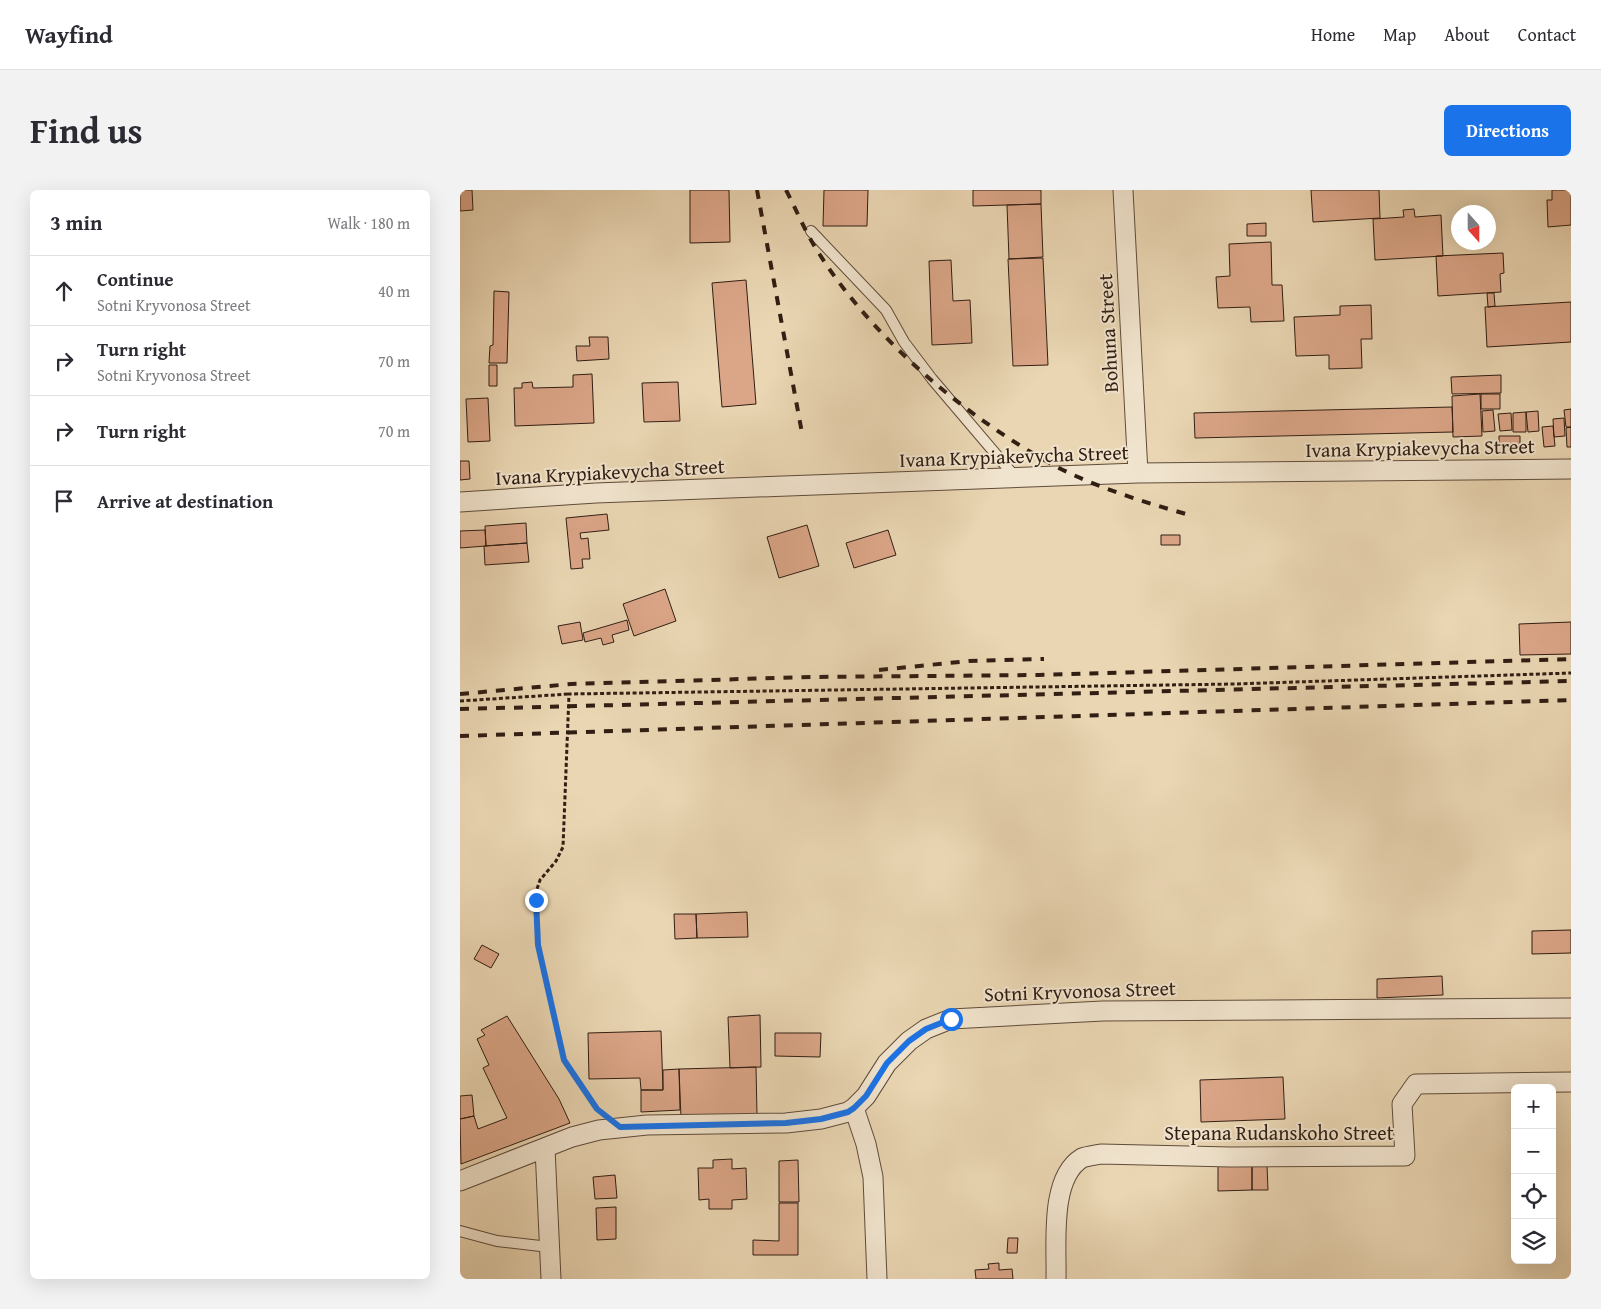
<!DOCTYPE html>
<meta charset="utf-8">
<style>
:root{--surface:#fff;--page:#f2f2f3;--text:#2b2b33;--muted:#7c7c81;--line:#e1e1e2;--accent:#1a73e8}
body{margin:0;font-family:"Gentium Book Plus",serif;background:var(--page);color:var(--text)}
.controls{position:absolute;right:15px;bottom:15px;display:grid;overflow:hidden;border-radius:8px;box-shadow:0 5px 20px #0002}
.controls button{width:45px;height:45px;display:grid;place-items:center;padding:0;border:0;border-bottom:1px solid var(--line);background:var(--surface);color:var(--text);font:25px sans-serif}
.compass{position:absolute;left:991px;top:15px;width:45px;height:45px;border-radius:50%;background:var(--surface);box-shadow:0 5px 20px #0002;rotate:159deg}
.stop{position:absolute;width:15px;height:15px;margin:-11px;border:4px solid #1a73e8;border-radius:50%;background:#fff}
.stop.end{background:#1a73e8;border-color:#fff;box-shadow:0 1px 5px #0008}
.list{margin:0;padding:0;list-style:none}
h2{display:flex;justify-content:space-between;align-items:center;height:65px;margin:0;padding:0 20px;font-size:21px}
h2 small{font-size:16px;font-weight:400;color:var(--muted)}
.list li{display:grid;grid-template-columns:32px 1fr auto;gap:15px;align-items:center;box-sizing:border-box;height:70px;padding:0 20px;border-top:1px solid var(--line)}
.list b{display:block;font-size:19px;white-space:nowrap}
.list p{margin:0;font-size:16px;white-space:nowrap;color:var(--muted)}
.list em{font-size:16px;font-style:normal;color:var(--muted)}
.icon{flex:none;width:28px;height:28px;fill:none;stroke:currentColor;stroke-width:2;stroke-linecap:round;stroke-linejoin:round}
.map{position:relative;flex:none;width:1111px;height:1089px;overflow:hidden;border-radius:8px}
header{display:flex;align-items:center;gap:30px;box-sizing:border-box;height:70px;padding:0 25px;background:var(--surface);border-bottom:1px solid var(--line)}
header strong{font-size:24px}
nav{display:flex;gap:28px;margin-inline-start:auto;font-size:18px}
.intro{display:flex;align-items:center;justify-content:space-between;box-sizing:border-box;height:120px;padding:0 30px}
h1{margin:0;font-size:35px}
.button{padding:12px 22px;border-radius:8px;background:var(--accent);color:#fff;font-size:18px;font-weight:700}
main{display:flex;gap:30px;padding:0 30px}
aside{flex:1;background:var(--surface);border-radius:8px;box-shadow:0 5px 20px #0002}
.map>svg:first-child{display:block}
</style>
<header>
<strong>Wayfind</strong>
<nav><a>Home</a><a>Map</a><a>About</a><a>Contact</a></nav>
</header>
<div class="intro"><h1>Find us</h1><a class="button">Directions</a></div>
<main>
<aside>
<h2>3 min<small>Walk · 180 m</small></h2>
<ul class="list">
<li><svg class="icon" aria-label="ahead" viewBox="0 0 24 24"><path d="M12 20V5M6 11l6-6 6 6"/></svg><div><b>Continue</b><p>Sotni Kryvonosa Street</p></div><em>40 m</em></li>
<li><svg class="icon" aria-label="right" viewBox="0 0 24 24"><path d="M7 20v-9h11M14 6l5 5-5 5"/></svg><div><b>Turn right</b><p>Sotni Kryvonosa Street</p></div><em>70 m</em></li>
<li><svg class="icon" aria-label="right" viewBox="0 0 24 24"><path d="M7 20v-9h11M14 6l5 5-5 5"/></svg><div><b>Turn right</b></div><em>70 m</em></li>
<li><svg class="icon" aria-label="arrive" viewBox="0 0 24 24"><path d="M6 21V4h12l-3 4 3 4H6"/></svg><div><b>Arrive at destination</b></div></li>
</ul>
</aside>
<div class="map">
<svg width="1111" height="1089" viewBox="0 0 1111 1089">
<rect width="100%" height="100%" fill="#ead6b3"/>
<filter id="stains"><feTurbulence type="fractalNoise" baseFrequency=".004" numOctaves="4"/><feColorMatrix values="0 0 0 0 .2 0 0 0 0 .09 0 0 0 0 .02 0 0 0 .5 -.17"/></filter>
<radialGradient id="worn" r=".72"><stop offset=".6" stop-color="#630" stop-opacity="0"/><stop offset="1" stop-color="#630" stop-opacity=".3"/></radialGradient>
<!-- building -->
<path fill="#dba688" stroke="#311e13" d="M0,0H12L13,20L0,21Z
M230,0H269L270,52L230,53Z
M364,0H408L407,36H363Z
M513,0H581V14L513,16Z
M851,0H919L920,28L853,32Z
M1092,0H1111V35L1088,37L1087,10H1092Z
M581,14L583,67L549,69L547,15Z
M954,19L955,27L981,25L983,66L915,70L913,29L944,27L943,20Z
M806,33V46H787V34Z
M811,52L812,95H822L824,131L791,132L790,117L758,118L756,87L770,86L769,54Z
M1043,63L1044,83L1040,84L1041,102L978,106L976,66Z
M583,68L588,175L553,176L548,69Z
M491,70L493,111L510,110L512,153L472,155L469,71Z
M286,90L296,214L262,217L252,93Z
M34,101L49,102L47,173H29L30,156L33,155Z
M1027,103H1034L1035,116L1028,117Z
M1111,112V152L1027,157L1025,117Z
M911,115L912,149H901L902,178L869,179V165L836,166L834,127L880,125V116Z
M129,147H148L149,169L117,171L116,156H130Z
M29,175H37V196H29Z
M132,184L134,233L55,236L54,198H62V193L72,192L73,198L113,197V185Z
M1041,185V203L992,204L991,187Z
M218,192L220,231L184,232L182,193Z
M1020,204L1022,246L993,247L992,206Z
M1021,204H1040V219H1021Z
M28,208L30,251L8,252L6,209Z
M992,217L993,242L735,248L734,223Z
M1111,219V237H1106L1104,220Z
M1033,220L1035,241L1023,242L1022,221Z
M1078,221L1079,241L1068,242L1066,222Z
M1066,222V242H1053V223Z
M1051,223L1052,240L1040,241L1038,224Z
M1104,228L1105,246L1094,247L1093,229Z
M1093,236L1095,256L1084,257L1082,237Z
M1111,237V257H1107L1106,238Z
M1039,246H1060V257H1039Z
M0,271H9L10,289L0,290Z
M147,324L149,340L120,343L121,349L128,348L130,369H122L123,378L111,379L106,328Z
M66,333L67,353L26,356L25,336Z
M347,335L359,376L319,388L307,347Z
M25,340L26,356L0,358V341Z
M428,340L436,365L394,378L386,353Z
M701,345H720V355H701Z
M67,353L69,372L25,375L24,356Z
M205,399L216,431L174,446L163,414Z
M167,430L169,440L152,445L154,452L143,455L141,448L125,452L123,443Z
M120,432L123,450L102,454L98,436Z
M1111,432V464L1060,465L1059,434Z
M287,722L288,747L237,748L236,724Z
M214,724H236L237,748L215,749Z
M1111,740V763L1072,764V741Z
M22,755L39,764L31,778L14,769Z
M982,786L983,805L917,808V789Z
M300,825L301,877L270,878L268,827Z
M47,826L99,909L110,933L1,974L0,929L14,926L18,939L47,928L23,878L29,875L17,849L25,845L21,840Z
M201,841L203,900H181L180,888L129,889L128,843Z
M315,843H361L360,867L315,866Z
M296,877L297,925L221,928L219,879Z
M219,879L220,920L181,922V900H203V880Z
M823,887L825,929L741,932L740,890Z
M12,905L14,926L0,929V906Z
M272,969V979L286,978L287,1009L272,1010V1019H249V1009L239,1010L238,978H253V970Z
M338,970L339,1012H319V971Z
M807,975L808,1000H792V976Z
M758,976H792V1000L758,1001Z
M155,985L157,1008L135,1009L133,987Z
M319,1013H338V1065H293V1050L319,1051Z
M156,1017V1049L137,1050L136,1018Z
M548,1048H558L557,1063H547Z
M539,1073V1080L552,1079L553,1089H516L515,1080L529,1079L528,1074Z"/>
<g fill="none" stroke-linecap="round" stroke-linejoin="round">
<!-- lane casing -->
<g stroke="#5f4c3b" stroke-width="12">
<path id="lane" d="M351,41L426,120L444,152L472,189L557,289
M0,1041L37,1051L89,1057"/>
</g>
<!-- street casing -->
<g stroke="#5f4c3b" stroke-width="21">
<path id="street" d="M663,0L678,283
M0,312L136,303L678,283L1111,279
M394,918L406,954L413,987L417,1089
M85,958L91,1089
M0,991L112,947L139,940L187,935L326,933L361,929L388,922L394,918L406,906L427,873L449,851L466,839L491,829L643,821L1111,818
M596,1089C597,1055 589,988 622,968C627,966 636,965 641,964L771,967L945,966L942,914L956,894L1111,892"/>
</g>
<!-- path -->
<path stroke="#311e13" stroke-width="3" stroke-dasharray="4 2.5" stroke-linecap="butt" d="M0,511L109,504
M137,920L104,870L78,755L77,699L80,690L96,671L103,657L109,504L774,494L1111,483"/>
<!-- lane -->
<use href="#lane" stroke="#f1e4ce" stroke-width="10"/>
<!-- street -->
<use href="#street" stroke="#f1e4ce" stroke-width="19"/>
<!-- rail -->
<path stroke="#311e13" stroke-width="4" stroke-dasharray="9 9" stroke-linecap="butt" d="M297,0L342,243
M326,0C336,19 344,39 355,57C410,147 506,228 597,277C640,299 687,313 733,326
M419,480L509,471L584,469
M0,504L111,494L351,487L579,485L1111,469
M0,519L1111,491
M0,546L1111,510"/>
</g>
<g fill="none" stroke-linecap="round" stroke-linejoin="round">
<!-- route -->
<path stroke="#1a73e8" stroke-width="6" d="M76,710L78,755L104,870L137,919L160,937L326,933L361,929L388,922L394,918L406,906L427,873L449,851L466,839L491,829"/>
</g>
<g text-anchor="middle" stroke-width="4" stroke-linejoin="round" paint-order="stroke">
<!-- street labels -->
<g font-size="20" fill="#311e13" stroke="#f1e4ce">
<text transform="translate(648 143) rotate(-93)" y="7">Bohuna Street</text>
<text transform="translate(960 258) rotate(-1)" y="7">Ivana Krypiakevycha Street</text>
<text transform="translate(554 266) rotate(-2)" y="7">Ivana Krypiakevycha Street</text>
<text transform="translate(150 282) rotate(-3)" y="7">Ivana Krypiakevycha Street</text>
<text transform="translate(620 801) rotate(-2)" y="7">Sotni Kryvonosa Street</text>
<text x="819" y="950">Stepana Rudanskoho Street</text>
</g>
</g>
<rect width="100%" height="100%" filter="url(#stains)"/>
<rect width="100%" height="100%" fill="url(#worn)"/>
</svg>
<div class="controls">
<button>+</button>
<button>−</button>
<button><svg class="icon" aria-label="locate" viewBox="0 0 24 24"><circle cx="12" cy="12" r="6"/><path d="M12 2v4M12 18v4M2 12h4M18 12h4"/></svg></button>
<button><svg class="icon" aria-label="layers" viewBox="0 0 24 24"><path d="M12 4l9 5-9 5-9-5zM3 14l9 5 9-5"/></svg></button>
</div>
<svg class="compass" viewBox="-18 -18 36 36"><path d="M0-13l5 13h-10z" fill="#e53935"/><path d="M0 13l5-13h-10z" fill="#7c7c81"/></svg>
<div class="stop" style="left:491px;top:829px"></div>
<div class="stop end" style="left:76px;top:710px"></div>
</div>
</main>
